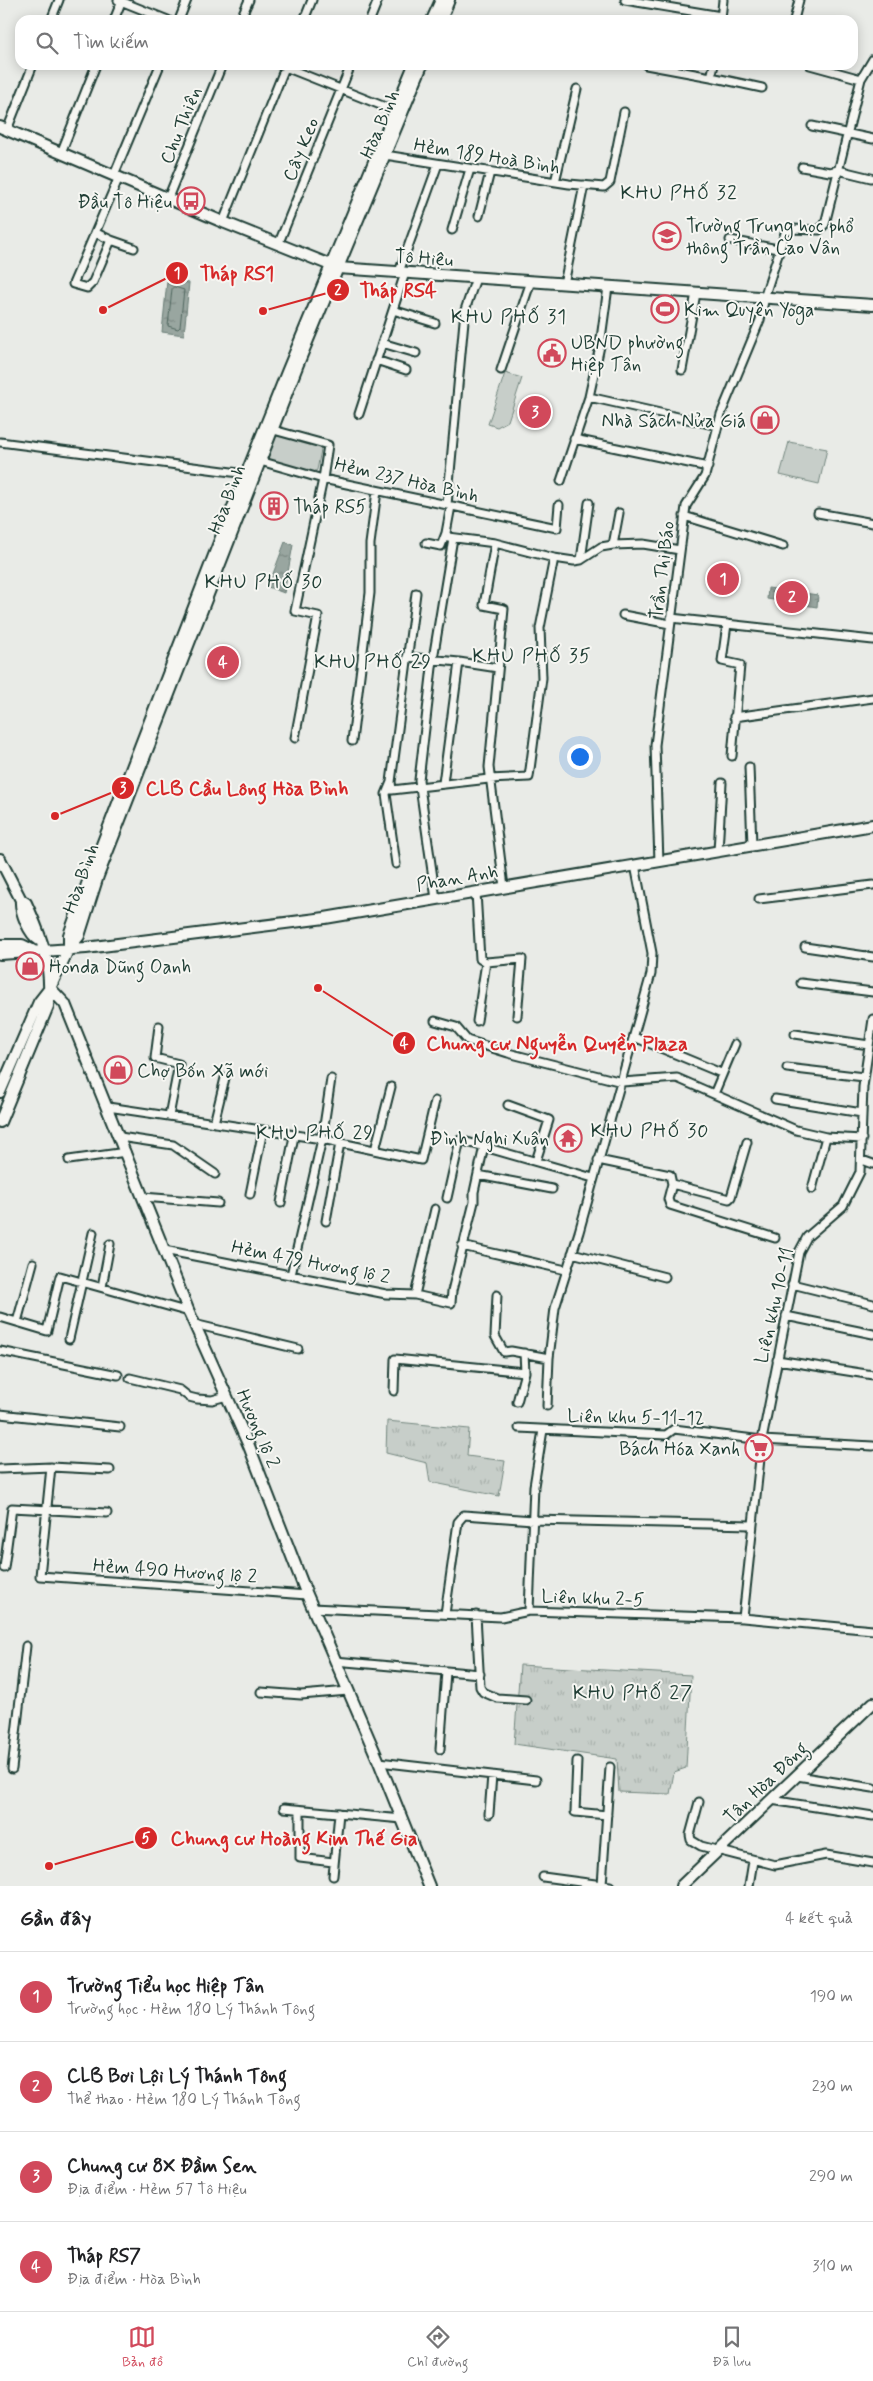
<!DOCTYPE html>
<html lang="vi">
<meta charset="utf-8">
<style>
:root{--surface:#fff;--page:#f2f2f2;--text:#202124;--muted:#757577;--line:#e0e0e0;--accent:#d1495b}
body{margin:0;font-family:Mynerve,sans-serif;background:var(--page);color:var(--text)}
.you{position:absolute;left:579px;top:756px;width:18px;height:18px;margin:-12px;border:4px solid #fff;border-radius:50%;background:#1a73e8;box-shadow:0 0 0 8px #1a73e833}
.badge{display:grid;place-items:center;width:32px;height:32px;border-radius:50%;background:var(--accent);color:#fff;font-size:16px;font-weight:700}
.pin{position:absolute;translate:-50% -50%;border:2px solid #fff;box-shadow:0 1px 5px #0006}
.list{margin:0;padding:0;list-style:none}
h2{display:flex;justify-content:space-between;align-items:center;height:65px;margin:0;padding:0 20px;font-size:21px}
h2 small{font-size:16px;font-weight:400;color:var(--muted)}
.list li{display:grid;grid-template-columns:32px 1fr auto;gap:15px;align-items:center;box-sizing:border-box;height:90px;padding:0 20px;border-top:1px solid var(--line)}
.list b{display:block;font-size:19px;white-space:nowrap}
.list p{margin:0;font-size:16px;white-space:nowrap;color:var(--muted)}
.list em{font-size:16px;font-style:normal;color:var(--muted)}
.icon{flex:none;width:28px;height:28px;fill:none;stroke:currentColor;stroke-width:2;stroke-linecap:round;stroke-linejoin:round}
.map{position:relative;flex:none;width:873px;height:1886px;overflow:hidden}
.search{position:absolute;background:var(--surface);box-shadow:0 2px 12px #0003;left:15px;right:15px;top:15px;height:55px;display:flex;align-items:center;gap:12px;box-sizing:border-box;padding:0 18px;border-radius:15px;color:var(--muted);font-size:19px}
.sheet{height:425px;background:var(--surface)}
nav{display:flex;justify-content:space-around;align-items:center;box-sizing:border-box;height:70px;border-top:1px solid var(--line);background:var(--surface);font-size:14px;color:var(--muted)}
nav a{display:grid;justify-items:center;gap:2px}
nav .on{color:var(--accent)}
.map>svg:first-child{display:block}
</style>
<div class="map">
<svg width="873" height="1886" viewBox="0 0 873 1886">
<defs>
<pattern id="grass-tufts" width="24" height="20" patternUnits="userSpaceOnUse" patternTransform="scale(1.25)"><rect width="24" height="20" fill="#c7cec9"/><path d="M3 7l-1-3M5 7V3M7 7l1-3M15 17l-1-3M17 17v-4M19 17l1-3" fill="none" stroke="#aab2ad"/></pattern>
<pattern id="water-ripples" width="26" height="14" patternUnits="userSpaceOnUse" patternTransform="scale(1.25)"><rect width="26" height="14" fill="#99a6a0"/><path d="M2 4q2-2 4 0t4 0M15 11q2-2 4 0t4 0" fill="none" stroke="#7c8883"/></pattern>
</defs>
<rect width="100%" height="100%" fill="#e9ebe7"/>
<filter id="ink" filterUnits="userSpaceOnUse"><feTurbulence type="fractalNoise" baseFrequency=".02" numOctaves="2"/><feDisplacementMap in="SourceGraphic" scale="10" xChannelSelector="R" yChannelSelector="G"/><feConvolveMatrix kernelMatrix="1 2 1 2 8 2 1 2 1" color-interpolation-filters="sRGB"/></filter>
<g filter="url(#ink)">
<!-- grass -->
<path fill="url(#grass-tufts)" stroke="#73867e" d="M387,1421L469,1429L467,1456L505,1461L499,1496L430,1482L427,1463L386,1453Z
M520,1665L691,1675L686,1768L674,1772L670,1794L619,1792L617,1759L514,1744Z"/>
<!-- green -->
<path fill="#c7cec9" stroke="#73867e" d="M505,373L522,378L508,421L497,427L488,424Z
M274,433L319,446L321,450L317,470L312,473L266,460Z
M789,442L827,449L819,484L780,475Z"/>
<!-- water -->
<path fill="url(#water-ripples)" stroke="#687c75" d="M167,281L189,283L184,335L162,332Z
M285,542L293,545L284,593L268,587Z
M768,588L818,595L817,607L767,599Z"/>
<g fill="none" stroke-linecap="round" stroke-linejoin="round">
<!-- shore -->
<path stroke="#50675f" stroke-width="1" d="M174,287L184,290L180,327L178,329L168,326L172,289Z"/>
<!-- street casing -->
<g stroke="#1f3d34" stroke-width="11">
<path id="street" d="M118,0L168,20
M625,0L721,16
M721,19L723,0
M51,20L59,0
M114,20L122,0
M179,20L187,0
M240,20L249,0
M304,20L312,0
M370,20L378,0
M794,20L799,0
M280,65L398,112
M646,65L711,77L714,65
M810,65L861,79
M711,77L762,88
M812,126L873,139
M7,130L33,65
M61,153L96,65
M385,155L569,184L604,187L610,182L624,112
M802,167L830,172L838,170L871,178
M114,175L160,65
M555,182L577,89
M168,198L222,65
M479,216L490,172
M223,222L286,65
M452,230L470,169
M96,233L111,240L93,282L87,288L73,284L119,177
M111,240L134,248
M730,240L778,249
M278,245L351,65
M399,272L438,164
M564,284L584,185
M393,310L435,323
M382,343L416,353
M376,360L406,370
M501,370L531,281
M682,370L696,293
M589,397L718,426
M359,414L405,273
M270,429L328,445L323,479L557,528L559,505
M574,439L708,467
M0,442L247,474
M260,461L323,479L295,611L318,616L295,738
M561,481L589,397L600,346L608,287
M447,505L465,310L476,278
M451,506L446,533L448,537L495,543L554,558L574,561L581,560L601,547L613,545L643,544L680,550
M818,513L873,523
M684,516L783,546
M426,543L441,546L446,533
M495,543L484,605L504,609L489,767L504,887
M613,545L619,513
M581,560L589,503
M416,593L391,782L392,790L489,779L529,777L542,678L540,628L554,558
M623,615L670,624
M671,618L873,640
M727,624L722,661L740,665L732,756
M407,657L459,662L498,668
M734,717L873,698
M352,741L370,593V544L377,491
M749,767L752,845
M391,782L386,794L396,864
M443,783L459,662
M718,851L722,783
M659,862L655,745L686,506L705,476L721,414L760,320L766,292L785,233L791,229L819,230L825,224L861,79L873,59
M476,892L480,959L486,962L522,959L517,1016
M436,899L419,780L433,659L453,538
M759,899L873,885
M805,947L873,957
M801,983L873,992
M435,1021L456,1027L467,1040L508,1053L622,1082L677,1078L796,1130L826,1137L862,1139
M477,1021L486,962
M159,1026L155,1058L179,1064L169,1116
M795,1034L869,1045
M634,1037L721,1073
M787,1068L864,1077
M714,1094L735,1044
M775,1099L862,1113
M508,1105L549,1120L536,1161
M108,1107L322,1139L421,1160L435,1101
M214,1123L225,1078
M120,1137L173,1145L215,1174
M375,1150L391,1087
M69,1160L126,1152
M598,1160L670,1175L672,1184L729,1199L731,1197L747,1142
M862,1160L873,1164
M478,1175L552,1189
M672,1184L668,1199L670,1205L775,1238
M812,1189L826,1137
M250,1194L263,1130
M143,1197L218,1203
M447,1198L460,1140L593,1178
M281,1203L294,1136
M326,1221L340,1143
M462,1246L566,1270
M164,1250L386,1294L415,1295L451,1303L452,1291L474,1202V1192L484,1146
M572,1253L665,1277
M291,1275L322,1139L331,1079
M792,1284L873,1304
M102,1287L110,1244
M415,1295L435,1209
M497,1295L495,1336L504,1352L511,1351L549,1358
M786,1316L873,1334
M0,1317L47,1331L60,1276L189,1312
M17,1322L33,1263
M194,1324L298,1349
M69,1339L93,1233
M0,1351L118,1375
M777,1360L873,1375
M130,1378L180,1390L189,1397L197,1399L212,1400L227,1396
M394,1391L395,1359L525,1372
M517,1402L525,1372L524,1353
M547,1406L549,1358L555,1308L579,1232L651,974L652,953L635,865
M0,1414L120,1427
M519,1428L666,1435L674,1429L762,1440L873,1446
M51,1467L40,1576L307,1595
M0,1469L51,1467L110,1470
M4,1568L12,1508L107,1513
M312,1608L501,1617L529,1611L743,1618L873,1630
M529,1611L534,1486L543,1430
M445,1614L458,1522L464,1515L533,1520L752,1525
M476,1615L480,1687L483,1692L497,1698L526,1700
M743,1618L762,1440L799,1252L807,1237L843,1206L860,1172L863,1087L873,1019
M335,1661L480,1674
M261,1692L301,1695L348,1691
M440,1749L446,1672
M577,1761L575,1812L607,1815
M379,1762L536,1780
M12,1769L26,1646
M797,1776L873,1788
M771,1800L873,1816
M699,1802L690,1835L691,1840L701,1846L775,1865L826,1855L873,1863
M284,1808L402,1819
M300,1810V1858L333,1862
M489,1814L492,1775
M333,1876L339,1813
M543,1877L610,1886
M602,1885L610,1767
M749,1886L753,1861"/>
</g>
<!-- secondary casing -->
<g stroke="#1f3d34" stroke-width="14">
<path id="secondary" d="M432,20L441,0
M441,20L449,0
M0,127L223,222L338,268L873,305
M0,859L21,900
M0,945H22L32,950
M69,948V935L91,873L225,527L287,372L414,65
M0,954L86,948L325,918L873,825
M50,988L65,1004L189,1312L249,1446L305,1590L379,1762L429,1886
M0,1092L39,1002L50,988L69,948L79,936L98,876L298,364L422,65
M0,1122L48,1006C53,967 42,938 26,903L21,900C20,912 29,934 39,940
M681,1886L873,1703"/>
</g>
<!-- street -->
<use href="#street" stroke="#f6f6f2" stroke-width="7"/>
<!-- secondary -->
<use href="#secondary" stroke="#f6f6f2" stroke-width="10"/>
</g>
</g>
<!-- icons -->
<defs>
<g id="bus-ring" transform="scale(1.4375)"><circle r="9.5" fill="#f6f6f2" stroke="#d1495b" stroke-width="1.5"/><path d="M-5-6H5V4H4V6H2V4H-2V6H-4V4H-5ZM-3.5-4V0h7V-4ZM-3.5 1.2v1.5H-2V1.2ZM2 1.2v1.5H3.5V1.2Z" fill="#d1495b"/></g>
<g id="school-ring" transform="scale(1.4375)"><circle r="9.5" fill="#f6f6f2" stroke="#d1495b" stroke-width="1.5"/><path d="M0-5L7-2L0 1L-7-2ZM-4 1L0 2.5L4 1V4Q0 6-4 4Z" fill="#d1495b"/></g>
<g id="stadium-ring" transform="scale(1.4375)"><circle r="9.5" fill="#f6f6f2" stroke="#d1495b" stroke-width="1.5"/><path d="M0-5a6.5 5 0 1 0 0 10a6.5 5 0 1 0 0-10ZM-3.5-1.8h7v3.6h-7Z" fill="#d1495b"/></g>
<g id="civic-ring" transform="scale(1.4375)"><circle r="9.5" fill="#f6f6f2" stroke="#d1495b" stroke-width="1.5"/><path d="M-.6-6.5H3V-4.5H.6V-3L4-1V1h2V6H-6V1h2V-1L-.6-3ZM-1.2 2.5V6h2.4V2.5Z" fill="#d1495b"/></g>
<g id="shop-ring" transform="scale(1.4375)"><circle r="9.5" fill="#f6f6f2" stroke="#d1495b" stroke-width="1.5"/><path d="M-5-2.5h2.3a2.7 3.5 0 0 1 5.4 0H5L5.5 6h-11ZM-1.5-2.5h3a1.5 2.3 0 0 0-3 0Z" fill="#d1495b"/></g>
<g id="building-ring" transform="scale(1.4375)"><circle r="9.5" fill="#f6f6f2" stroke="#d1495b" stroke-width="1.5"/><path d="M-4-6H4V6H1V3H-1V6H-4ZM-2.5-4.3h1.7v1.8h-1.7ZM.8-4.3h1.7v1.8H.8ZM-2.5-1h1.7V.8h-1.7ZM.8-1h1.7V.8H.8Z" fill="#d1495b"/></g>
<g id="temple-ring" transform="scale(1.4375)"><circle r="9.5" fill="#f6f6f2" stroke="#d1495b" stroke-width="1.5"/><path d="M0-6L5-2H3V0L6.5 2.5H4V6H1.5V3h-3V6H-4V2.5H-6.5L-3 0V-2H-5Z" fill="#d1495b"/></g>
<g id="supermarket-ring" transform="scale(1.4375)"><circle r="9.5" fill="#f6f6f2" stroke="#d1495b" stroke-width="1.5"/><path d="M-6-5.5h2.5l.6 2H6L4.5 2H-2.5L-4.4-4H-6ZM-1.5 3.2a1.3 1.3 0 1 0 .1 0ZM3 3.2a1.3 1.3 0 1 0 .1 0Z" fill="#d1495b"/></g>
</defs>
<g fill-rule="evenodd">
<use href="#bus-ring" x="191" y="201"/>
<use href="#school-ring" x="667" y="236"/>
<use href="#stadium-ring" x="665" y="309"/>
<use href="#civic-ring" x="552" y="353"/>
<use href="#shop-ring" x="765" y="420"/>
<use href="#building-ring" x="274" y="506"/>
<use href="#shop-ring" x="30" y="966"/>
<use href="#shop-ring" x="118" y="1070"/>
<use href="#temple-ring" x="568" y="1138"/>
<use href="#supermarket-ring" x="759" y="1448"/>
</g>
<g text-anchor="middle" stroke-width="4" stroke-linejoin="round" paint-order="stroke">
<!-- street labels -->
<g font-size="19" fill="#1f3d34" stroke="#f6f6f2">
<text transform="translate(379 124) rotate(-67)" y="7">Hòa Bình</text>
<text transform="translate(180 125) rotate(-68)" y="7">Chu Thiên</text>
<text transform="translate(300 149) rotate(-68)" y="7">Cây Keo</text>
<text transform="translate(487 155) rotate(9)" y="7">Hẻm 189 Hoà Bình</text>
<text transform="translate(424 257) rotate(4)" y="7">Tô Hiệu</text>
<text transform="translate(407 479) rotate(13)" y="7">Hẻm 237 Hòa Bình</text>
<text transform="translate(226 499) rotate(-69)" y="7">Hòa Bình</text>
<text transform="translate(661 570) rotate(-83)" y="7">Trần Thị Báo</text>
<text transform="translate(457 877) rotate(-10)" y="7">Phan Anh</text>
<text transform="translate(80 878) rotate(-70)" y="7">Hòa Bình</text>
<text transform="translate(311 1261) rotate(11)" y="7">Hẻm 479 Hương lộ 2</text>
<text transform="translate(773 1305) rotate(-77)" y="7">Liên khu 10-11</text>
<text transform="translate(636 1416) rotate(1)" y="7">Liên khu 5-11-12</text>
<text transform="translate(259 1428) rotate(67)" y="7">Hương lộ 2</text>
<text transform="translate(175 1570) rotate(4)" y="7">Hẻm 490 Hương lộ 2</text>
<text transform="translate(593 1597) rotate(2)" y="7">Liên khu 2-5</text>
<text transform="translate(765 1782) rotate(-44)" y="7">Tân Hòa Đông</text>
</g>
<!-- poi labels -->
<g font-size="19" fill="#1f3d34" stroke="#f6f6f2" text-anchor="start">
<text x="172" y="208" text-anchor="end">Đầu Tô Hiệu</text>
<text x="686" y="232">Trường Trung học phổ<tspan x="686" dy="22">thông Trần Cao Vân</tspan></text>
<text x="684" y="316">Kim Quyên Yoga</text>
<text x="571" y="349">UBND phường<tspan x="571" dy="22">Hiệp Tân</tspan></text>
<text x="746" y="427" text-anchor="end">Nhà Sách Nửa Giá</text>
<text x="293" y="513">Tháp RS5</text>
<text x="49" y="973">Honda Dũng Oanh</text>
<text x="137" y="1077">Chợ Bốn Xã mới</text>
<text x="549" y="1145" text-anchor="end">Đình Nghi Xuân</text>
<text x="740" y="1455" text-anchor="end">Bách Hóa Xanh</text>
</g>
<!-- neighbourhood labels -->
<g font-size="20" letter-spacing="1" fill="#1f3d34" stroke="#f6f6f2">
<text x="679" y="199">KHU PHỐ 32</text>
<text x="509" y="323">KHU PHỐ 31</text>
<text x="264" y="588">KHU PHỐ 30</text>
<text x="532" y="662">KHU PHỐ 35</text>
<text x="373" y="668">KHU PHỐ 29</text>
<text x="650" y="1137">KHU PHỐ 30</text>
<text x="315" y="1139">KHU PHỐ 29</text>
<text x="633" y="1699">KHU PHỐ 27</text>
</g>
</g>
<!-- callouts -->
<path fill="none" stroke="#d62828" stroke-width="2" d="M103 310L177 273M263 311L338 290M55 816L123 788M318 988L404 1043M49 1866L146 1838"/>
<g fill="#d62828" stroke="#f6f6f2" stroke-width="2">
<circle cx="103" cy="310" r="5"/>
<circle cx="263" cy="311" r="5"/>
<circle cx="55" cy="816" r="5"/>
<circle cx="318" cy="988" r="5"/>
<circle cx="49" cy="1866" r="5"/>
<circle cx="177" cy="273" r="12"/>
<circle cx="338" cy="290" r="12"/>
<circle cx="123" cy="788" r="12"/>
<circle cx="404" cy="1043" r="12"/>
<circle cx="146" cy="1838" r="12"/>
</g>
<g font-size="15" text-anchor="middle" font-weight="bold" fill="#fff">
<text x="177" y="278">1</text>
<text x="338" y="295">2</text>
<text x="123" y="793">3</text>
<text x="404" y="1048">4</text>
<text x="146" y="1843">5</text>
</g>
<g font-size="20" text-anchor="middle" font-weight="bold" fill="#d62828" stroke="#f6f6f2" stroke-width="4" stroke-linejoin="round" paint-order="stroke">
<text x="237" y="280">Tháp RS1</text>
<text x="398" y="297">Tháp RS4</text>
<text x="247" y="795">CLB Cầu Lông Hòa Bình</text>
<text x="557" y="1050">Chung cư Nguyễn Quyền Plaza</text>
<text x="294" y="1845">Chung cư Hoàng Kim Thế Gia</text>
</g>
</svg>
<div class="you"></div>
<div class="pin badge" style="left:723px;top:579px">1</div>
<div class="pin badge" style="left:792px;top:597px">2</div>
<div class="pin badge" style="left:535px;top:412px">3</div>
<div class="pin badge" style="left:223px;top:662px">4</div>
<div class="search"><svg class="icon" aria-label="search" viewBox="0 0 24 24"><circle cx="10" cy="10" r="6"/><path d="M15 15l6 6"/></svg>Tìm kiếm</div>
</div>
<section class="sheet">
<h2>Gần đây<small>4 kết quả</small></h2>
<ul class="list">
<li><span class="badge">1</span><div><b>Trường Tiểu học Hiệp Tân</b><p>Trường học · Hẻm 180 Lý Thánh Tông</p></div><em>190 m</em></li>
<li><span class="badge">2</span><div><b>CLB Bơi Lội Lý Thánh Tông</b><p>Thể thao · Hẻm 180 Lý Thánh Tông</p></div><em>230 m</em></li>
<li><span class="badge">3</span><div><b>Chung cư 8X Đầm Sen</b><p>Địa điểm · Hẻm 57 Tô Hiệu</p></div><em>290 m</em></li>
<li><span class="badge">4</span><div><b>Tháp RS7</b><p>Địa điểm · Hòa Bình</p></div><em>310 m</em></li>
</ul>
</section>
<nav>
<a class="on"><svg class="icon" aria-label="map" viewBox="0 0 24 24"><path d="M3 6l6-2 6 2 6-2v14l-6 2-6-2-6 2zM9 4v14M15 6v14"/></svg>Bản đồ</a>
<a><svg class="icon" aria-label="directions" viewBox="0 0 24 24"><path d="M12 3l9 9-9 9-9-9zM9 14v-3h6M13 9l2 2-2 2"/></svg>Chỉ đường</a>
<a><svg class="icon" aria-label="saved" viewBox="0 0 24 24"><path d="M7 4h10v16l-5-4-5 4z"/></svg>Đã lưu</a>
</nav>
